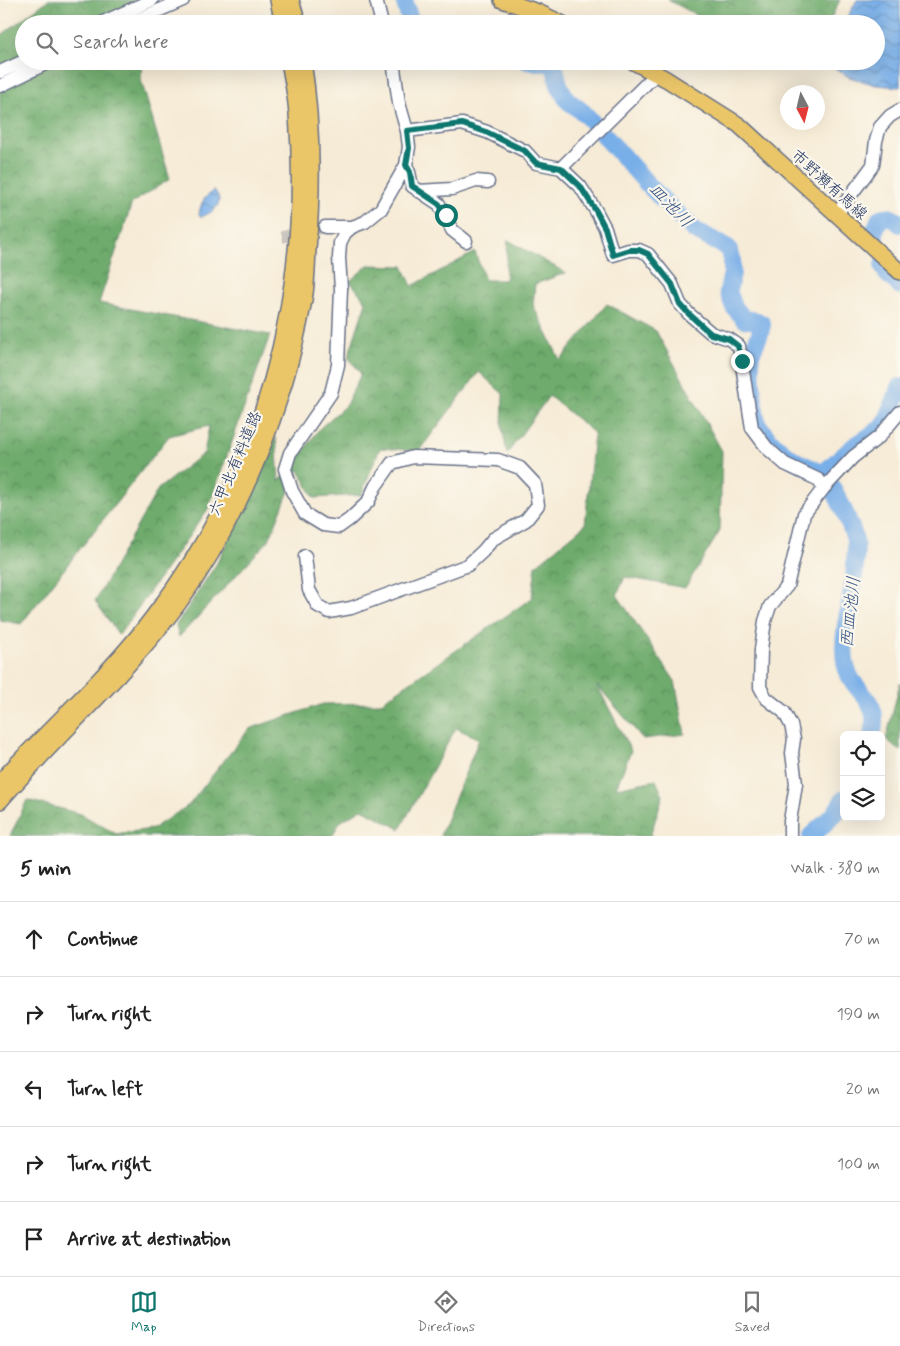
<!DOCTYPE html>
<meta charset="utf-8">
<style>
:root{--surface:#fff;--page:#f2f2f2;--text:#222;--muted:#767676;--line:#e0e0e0;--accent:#0f766e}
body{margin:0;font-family:Mynerve,"Klee One",sans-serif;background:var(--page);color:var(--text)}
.controls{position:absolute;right:15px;bottom:15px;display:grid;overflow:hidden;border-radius:8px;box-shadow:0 5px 20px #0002}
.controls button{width:45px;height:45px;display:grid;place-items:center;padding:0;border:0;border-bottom:1px solid var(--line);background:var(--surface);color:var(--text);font:25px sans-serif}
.compass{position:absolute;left:780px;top:85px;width:45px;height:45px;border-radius:50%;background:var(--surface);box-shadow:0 5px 20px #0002;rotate:173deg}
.stop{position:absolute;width:15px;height:15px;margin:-11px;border:4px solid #0f766e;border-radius:50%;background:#fff}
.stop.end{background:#0f766e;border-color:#fff;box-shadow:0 1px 5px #0008}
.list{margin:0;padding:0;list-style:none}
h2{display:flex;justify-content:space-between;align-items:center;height:65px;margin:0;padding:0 20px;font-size:21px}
h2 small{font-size:16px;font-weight:400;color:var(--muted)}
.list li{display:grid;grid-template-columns:32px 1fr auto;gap:15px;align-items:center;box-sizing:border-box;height:75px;padding:0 20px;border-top:1px solid var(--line)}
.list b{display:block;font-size:19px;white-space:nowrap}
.list em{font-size:16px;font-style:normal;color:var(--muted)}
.icon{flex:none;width:28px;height:28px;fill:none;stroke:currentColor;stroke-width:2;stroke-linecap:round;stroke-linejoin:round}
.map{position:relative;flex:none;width:900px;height:836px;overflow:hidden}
.search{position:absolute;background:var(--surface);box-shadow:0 5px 20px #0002;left:15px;right:15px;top:15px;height:55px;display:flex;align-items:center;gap:12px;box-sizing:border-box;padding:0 18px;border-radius:28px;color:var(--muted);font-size:19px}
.sheet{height:440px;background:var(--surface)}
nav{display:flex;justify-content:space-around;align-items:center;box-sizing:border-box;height:70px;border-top:1px solid var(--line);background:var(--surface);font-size:14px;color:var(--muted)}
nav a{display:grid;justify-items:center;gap:2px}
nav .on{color:var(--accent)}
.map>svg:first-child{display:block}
</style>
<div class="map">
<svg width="900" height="836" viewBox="0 0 900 836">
<defs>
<pattern id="forest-crowns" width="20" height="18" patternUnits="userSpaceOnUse" patternTransform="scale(1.25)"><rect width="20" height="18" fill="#6eab6c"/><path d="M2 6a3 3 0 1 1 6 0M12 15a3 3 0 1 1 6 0" fill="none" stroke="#5a8c5c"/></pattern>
<pattern id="water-waves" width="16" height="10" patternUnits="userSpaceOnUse" patternTransform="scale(1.25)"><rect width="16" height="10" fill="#79afe8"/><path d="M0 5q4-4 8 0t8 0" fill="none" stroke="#628fbf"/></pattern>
</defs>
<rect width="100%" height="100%" fill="#fbf7ec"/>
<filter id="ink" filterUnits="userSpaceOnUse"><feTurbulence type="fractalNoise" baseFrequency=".02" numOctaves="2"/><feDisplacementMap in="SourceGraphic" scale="10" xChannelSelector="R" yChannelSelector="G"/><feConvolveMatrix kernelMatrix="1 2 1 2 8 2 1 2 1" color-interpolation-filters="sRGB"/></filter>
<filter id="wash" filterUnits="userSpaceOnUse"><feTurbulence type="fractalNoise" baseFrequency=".0096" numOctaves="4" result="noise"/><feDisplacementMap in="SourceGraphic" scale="20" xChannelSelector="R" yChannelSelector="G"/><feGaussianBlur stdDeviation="1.12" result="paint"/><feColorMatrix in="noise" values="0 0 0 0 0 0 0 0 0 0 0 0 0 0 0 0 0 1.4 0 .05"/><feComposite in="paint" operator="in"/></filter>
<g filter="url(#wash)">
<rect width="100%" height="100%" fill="#f6ebd6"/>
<!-- forest -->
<path fill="url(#forest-crowns)" stroke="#446d65" d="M48,0H145L144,24H24V61H142L141,80L170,179L132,203L99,303L270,335L208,509L119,635L95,601L158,489L204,453L209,426L169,436L21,624L0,620V36Z
M668,0H840L828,24H708L693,13Z
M508,240L566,273L535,284L533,305L560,360L607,304L656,331L722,451L720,531L685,588L625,577L617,595L675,681L685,734L643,739L597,685L631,751L616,788L656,780L663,796L650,836H440L479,739L456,728L400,829L362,809L340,822L332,836H10L27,800L81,814L116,834L152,829L189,805L249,729L323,704L380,703L532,598L536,565L585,525L594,433L549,396L507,454L502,426L503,394L479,372L419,451L380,448L361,495L314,498L298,469L269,540L179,637L176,625L217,563L276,437L279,481L291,469L319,429L346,405L361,374L348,357L366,302L350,281L368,265L403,266L412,286L475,252L485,280H505Z
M900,683V751L886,739Z"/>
<!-- water -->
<path fill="url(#water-waves)" stroke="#4a6fa3" d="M857,0H900V87L876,85L849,77L824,61H876V24H841L846,19Z
M214,190C226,203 214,212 201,217L199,215C200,204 205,196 214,190Z"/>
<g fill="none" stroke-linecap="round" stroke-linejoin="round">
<!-- river -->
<path stroke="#79afe8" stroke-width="18" d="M404,0L409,17L414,24
M527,61L554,64L559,85L567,100L584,113L652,189L694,230L728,248L732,258V273L728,291L734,307L744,319L757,321L762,324C762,335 753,345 751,356C750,368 754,410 757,421C763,437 781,452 796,461C805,466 815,468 823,475C834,486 851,524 855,540C857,548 855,558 855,566C853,598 841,629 845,661C849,695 883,694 872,735
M875,237V230L880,218C889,215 893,218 900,224
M883,265L887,274L900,286
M822,474L852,448L883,427L887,420L900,387
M811,836L834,815L844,799"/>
</g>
</g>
<g filter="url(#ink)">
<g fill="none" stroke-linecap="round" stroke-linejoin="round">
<!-- minor-tunnel -->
<path stroke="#cac5be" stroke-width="12" stroke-dasharray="12 6" stroke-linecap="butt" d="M282,237L325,227"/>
<!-- minor casing -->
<g stroke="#687188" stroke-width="15">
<path id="minor" d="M376,0L382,24
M99,24L152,0
M128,24L183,0
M0,72L24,61
M0,86L51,61
M407,131L462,124L487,132L525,151L536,163L561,168L580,186L596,211L605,228L613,255L629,250H639L648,254L672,284L680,304L689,314L711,333L729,339L739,346L752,428L767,448L785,464L819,480L823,489
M406,165L409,172L412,186L439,204L452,230L466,241
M561,168L656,74
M418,191L452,189L476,181L488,182
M836,215L873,165L876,141L880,127L890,116L900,110
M325,227H352L365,222L381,209L406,165L409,147L407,131L399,103L393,61
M305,556L309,590L318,606L329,612L351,608L468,565L483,551L493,539L526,520L538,505L535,484L520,468L498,460L413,457L392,463L375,487L368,502L350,519L339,527L323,525L305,514L292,491L285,469L290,453L331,393L338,365L341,289L339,258L340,243L345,233L352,227
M790,836V821L796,784L792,753L794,739L791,725L784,712L766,698L760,687L761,649L765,621L770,606L787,586L804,514L823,489L853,457L879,437L900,412"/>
</g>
<!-- major casing -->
<g stroke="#687188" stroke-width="18">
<path id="major" d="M278,0L283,24
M291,0L298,24
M502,0L538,12L563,24
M632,61L666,79L739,125L900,272
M0,782C50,727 108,677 153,617C265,471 311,296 297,114C296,96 292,79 289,61
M0,801C58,734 125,676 178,604C241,518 285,405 304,300C307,284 307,266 308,250C313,186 313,124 303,61"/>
</g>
<!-- minor -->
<use href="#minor" stroke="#fff" stroke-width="12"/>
<!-- major -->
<use href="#major" stroke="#ebc669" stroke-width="15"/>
</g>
</g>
<g fill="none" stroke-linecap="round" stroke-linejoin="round" filter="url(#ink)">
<!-- route -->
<path stroke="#0f766e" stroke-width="6" d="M446,215L439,204L412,186L410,172L406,165L409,148L407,131L462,124L486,132L525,151L536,163L561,168L580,186L596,211L605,228L613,255L629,250H639L648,254L672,284L680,304L689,314L711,334L729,339L738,346L742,361"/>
</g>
<g text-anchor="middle" stroke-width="4.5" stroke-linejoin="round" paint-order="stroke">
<!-- street labels -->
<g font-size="16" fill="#1b2f5e" stroke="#fbf7ec">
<text transform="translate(830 184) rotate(42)" y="6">市野瀬有馬線</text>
<text transform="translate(234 463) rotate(-67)" y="6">六甲北有料道路</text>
</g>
<!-- water labels -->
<g font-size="18" font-style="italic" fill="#375587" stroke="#fbf7ec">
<text transform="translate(671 205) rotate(46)" y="6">皿池川</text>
<text transform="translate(850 612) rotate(-84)" y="6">西皿池川</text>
</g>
</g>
</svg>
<div class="controls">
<button><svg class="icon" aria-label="locate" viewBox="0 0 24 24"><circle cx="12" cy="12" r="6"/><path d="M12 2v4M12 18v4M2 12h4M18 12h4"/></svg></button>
<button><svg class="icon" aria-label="layers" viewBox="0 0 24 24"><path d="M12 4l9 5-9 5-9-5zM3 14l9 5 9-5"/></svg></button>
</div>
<svg class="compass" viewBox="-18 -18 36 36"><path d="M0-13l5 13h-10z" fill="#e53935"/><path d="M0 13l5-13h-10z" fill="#767676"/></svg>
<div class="stop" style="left:446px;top:215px"></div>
<div class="stop end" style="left:742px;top:361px"></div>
<div class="search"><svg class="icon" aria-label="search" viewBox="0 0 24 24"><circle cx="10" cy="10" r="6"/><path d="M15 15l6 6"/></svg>Search here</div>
</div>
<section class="sheet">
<h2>5 min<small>Walk · 380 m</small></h2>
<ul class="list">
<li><svg class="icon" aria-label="ahead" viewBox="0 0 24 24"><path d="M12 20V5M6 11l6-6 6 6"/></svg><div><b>Continue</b></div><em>70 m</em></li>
<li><svg class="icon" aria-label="right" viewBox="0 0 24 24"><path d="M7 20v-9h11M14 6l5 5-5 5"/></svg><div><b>Turn right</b></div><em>190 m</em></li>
<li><svg class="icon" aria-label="left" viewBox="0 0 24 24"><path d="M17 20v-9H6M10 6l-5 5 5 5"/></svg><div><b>Turn left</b></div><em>20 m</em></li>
<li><svg class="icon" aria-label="right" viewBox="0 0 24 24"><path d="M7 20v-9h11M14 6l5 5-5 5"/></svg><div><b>Turn right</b></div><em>100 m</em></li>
<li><svg class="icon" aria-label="arrive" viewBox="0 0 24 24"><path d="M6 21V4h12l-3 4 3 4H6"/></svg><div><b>Arrive at destination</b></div></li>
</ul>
</section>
<nav>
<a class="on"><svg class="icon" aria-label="map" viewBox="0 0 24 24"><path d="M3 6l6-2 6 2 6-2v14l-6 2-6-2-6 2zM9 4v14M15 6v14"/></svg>Map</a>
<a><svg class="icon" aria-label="directions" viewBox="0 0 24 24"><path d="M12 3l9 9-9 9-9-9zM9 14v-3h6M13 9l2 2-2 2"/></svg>Directions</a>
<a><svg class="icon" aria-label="saved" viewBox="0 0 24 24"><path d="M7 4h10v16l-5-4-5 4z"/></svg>Saved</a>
</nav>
